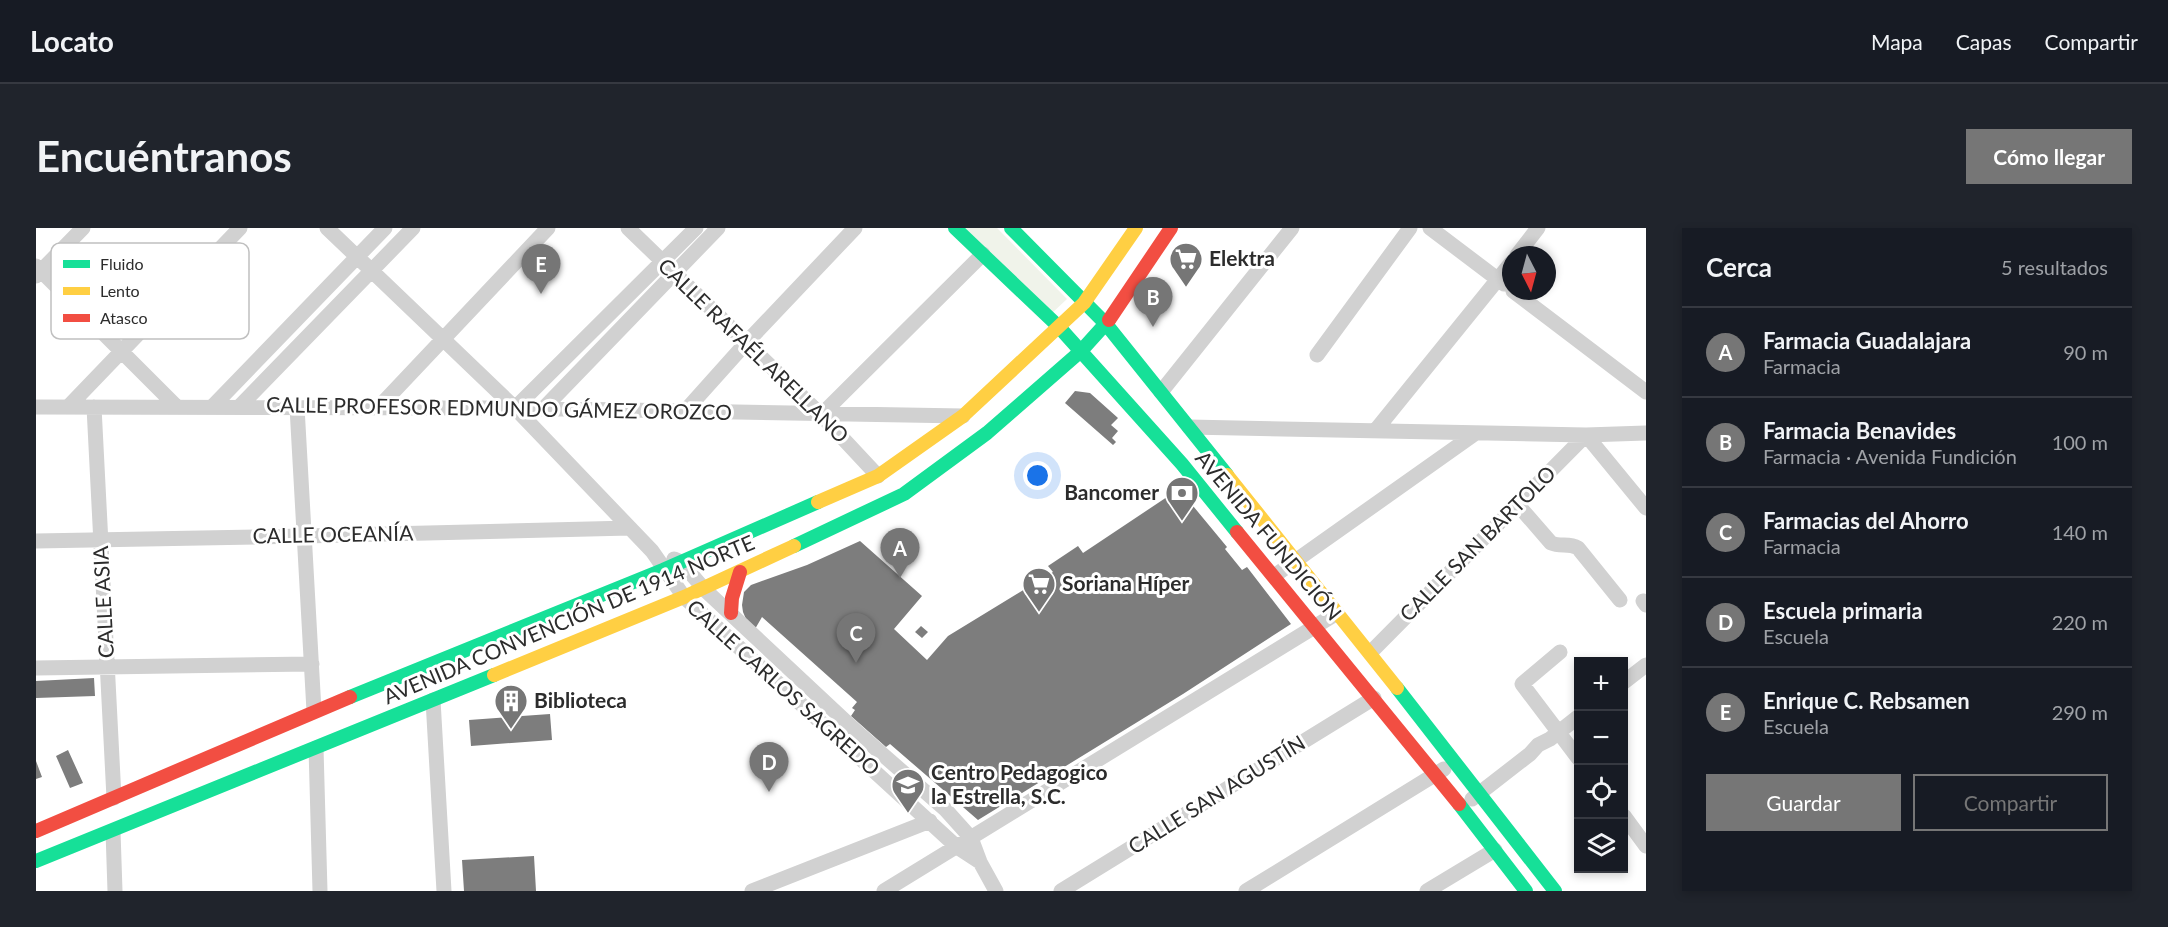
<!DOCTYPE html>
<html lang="es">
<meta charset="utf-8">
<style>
:root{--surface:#171b24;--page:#20242c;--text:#f1f3f6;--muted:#9ea1a6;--line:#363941;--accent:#767676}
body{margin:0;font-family:Lato,sans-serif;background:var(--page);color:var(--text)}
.controls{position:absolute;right:18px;bottom:18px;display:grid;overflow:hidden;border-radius:0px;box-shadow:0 3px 9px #0003}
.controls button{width:54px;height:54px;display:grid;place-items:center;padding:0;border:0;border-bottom:2px solid var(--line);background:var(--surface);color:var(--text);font:30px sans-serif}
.compass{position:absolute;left:1466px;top:18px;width:54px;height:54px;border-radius:50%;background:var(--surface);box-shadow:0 3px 9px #0003;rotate:174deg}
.you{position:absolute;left:1002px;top:248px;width:21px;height:21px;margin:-15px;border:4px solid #fff;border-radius:50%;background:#1a73e8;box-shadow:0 0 0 9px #1a73e833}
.badge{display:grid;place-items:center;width:39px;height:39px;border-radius:50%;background:var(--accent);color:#fff;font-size:20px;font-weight:700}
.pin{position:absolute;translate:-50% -50px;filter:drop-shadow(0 2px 3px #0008)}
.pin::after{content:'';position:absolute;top:32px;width:21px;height:18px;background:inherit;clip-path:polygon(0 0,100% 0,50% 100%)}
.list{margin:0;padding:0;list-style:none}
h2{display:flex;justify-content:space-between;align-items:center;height:78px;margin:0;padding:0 24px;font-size:26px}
h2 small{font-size:20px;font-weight:400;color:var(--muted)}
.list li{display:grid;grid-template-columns:39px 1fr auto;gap:18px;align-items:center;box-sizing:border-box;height:90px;padding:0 24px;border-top:2px solid var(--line)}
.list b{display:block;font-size:22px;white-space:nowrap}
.list p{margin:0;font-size:20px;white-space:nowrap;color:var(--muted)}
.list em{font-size:20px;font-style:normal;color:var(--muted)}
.actions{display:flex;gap:12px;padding:18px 24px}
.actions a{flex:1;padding:14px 0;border:2px solid var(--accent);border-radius:0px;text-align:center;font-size:21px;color:var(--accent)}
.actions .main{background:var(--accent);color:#fff}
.icon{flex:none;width:33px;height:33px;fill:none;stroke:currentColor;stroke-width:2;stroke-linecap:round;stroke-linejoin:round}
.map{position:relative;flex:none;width:1610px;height:663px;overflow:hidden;border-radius:0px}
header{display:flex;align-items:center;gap:36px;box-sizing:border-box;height:84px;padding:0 30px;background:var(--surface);border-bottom:2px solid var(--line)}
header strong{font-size:28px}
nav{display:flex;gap:33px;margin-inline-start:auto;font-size:21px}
.intro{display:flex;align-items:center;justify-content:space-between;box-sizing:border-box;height:144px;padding:0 36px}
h1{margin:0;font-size:42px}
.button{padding:15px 27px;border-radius:0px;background:var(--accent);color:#fff;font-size:21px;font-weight:700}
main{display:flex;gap:36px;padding:0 36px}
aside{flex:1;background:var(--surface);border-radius:0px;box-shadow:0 3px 9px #0003}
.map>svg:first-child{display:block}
</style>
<header>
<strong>Locato</strong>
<nav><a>Mapa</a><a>Capas</a><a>Compartir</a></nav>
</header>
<div class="intro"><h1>Encuéntranos</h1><a class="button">Cómo llegar</a></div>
<main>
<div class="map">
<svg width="1610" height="663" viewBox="0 0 1610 663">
<rect width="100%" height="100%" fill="#fff"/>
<!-- green -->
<path fill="#f0f3ea" d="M925,0H961L1031,71L1014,87Z"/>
<!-- building -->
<path fill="#7d7d7d" d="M1039,163L1054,165L1082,190L1075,197L1082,203L1076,210L1080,214L1077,217L1029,175Z
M1143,261L1191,319L1189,321L1206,342L1211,339L1255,396L1147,466L942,592L854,516L850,519L815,488L819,482L816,480L821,474L726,389L719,401L710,391L707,384L706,377L708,364L715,357L771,337L824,313L886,368L858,401L891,432L912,408L1017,344L1012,338L1042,318L1047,325Z
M885,398L892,404L886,410L879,404Z
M58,450L59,468L0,470V453Z
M514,486L516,512L435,518L433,492Z
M32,522L47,555L34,560L20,528Z
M0,533L6,549L0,551Z
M498,628L500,663H428L426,632Z"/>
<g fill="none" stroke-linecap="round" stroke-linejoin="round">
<!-- street -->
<path stroke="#d1d1d1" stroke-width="15" d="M291,0L479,180L616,323L648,369L921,619L944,634
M592,0L785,187L842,248
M1394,0L1468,56
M1481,27L1502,0
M0,38L141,179
M0,48L47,0
M1477,63L1610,164
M1281,127L1374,0
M1125,164L1256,0
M0,179L479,180L927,188
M32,179L204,0
M58,179L78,570
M176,179L349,0
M203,179L377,0
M261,179L278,483
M342,180L512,0
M479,180L660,0
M507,181L682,0
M650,182L710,115L819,0
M785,187L947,26
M1153,199L1550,207L1610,205
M1339,203L1475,35
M1482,277L1515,315C1524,319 1533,315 1542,320L1584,372
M0,313L268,308L594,300
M638,331L645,334L668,361L822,505L909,581L935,610L944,634L960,663
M1238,348L1440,205
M1607,373L1610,377
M1524,424L1486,456L1542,530
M1334,425L1550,207L1610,280
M0,440L276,436
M1588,454L1610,437
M397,472L408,663
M280,520L284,663
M1436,571L1494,526L1502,517L1514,511L1542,489
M1588,588L1610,618
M77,603L79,663
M716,663L894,593
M848,663L1301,385
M1025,663L1338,470
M1210,663L1408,541
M1391,663L1459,622"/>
<!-- fast -->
<path stroke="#16e098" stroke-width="14" d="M919,0L1023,99L1146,236L1201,304
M975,0L1070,96L1191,247
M758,318L868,266L951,205L1045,123L1073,92
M1361,460L1519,663
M314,469L627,342L782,274
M1423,576L1490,663
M0,633L458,447"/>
<!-- slow -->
<path stroke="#ffcf43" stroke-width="14" d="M1191,247L1361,460
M782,274L842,248L927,188L1048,75L1100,0
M458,447L648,369L758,318"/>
<!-- jam -->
<path stroke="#f24e42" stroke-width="14" d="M1073,92L1135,0
M1201,304L1423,576
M695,385L696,370L704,344
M0,603L314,469"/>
</g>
<!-- icons -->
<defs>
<g id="supermarket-pin" transform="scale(1.725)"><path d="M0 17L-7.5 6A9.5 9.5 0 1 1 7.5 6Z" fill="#767676" stroke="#fff"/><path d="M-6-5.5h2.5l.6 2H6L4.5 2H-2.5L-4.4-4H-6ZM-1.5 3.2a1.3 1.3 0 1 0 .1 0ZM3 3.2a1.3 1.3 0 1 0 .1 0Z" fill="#fff"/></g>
<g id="bank-pin" transform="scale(1.725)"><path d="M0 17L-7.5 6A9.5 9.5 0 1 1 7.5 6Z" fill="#767676" stroke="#fff"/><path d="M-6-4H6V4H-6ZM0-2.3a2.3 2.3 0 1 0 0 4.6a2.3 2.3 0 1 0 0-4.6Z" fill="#fff"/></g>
<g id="building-pin" transform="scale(1.725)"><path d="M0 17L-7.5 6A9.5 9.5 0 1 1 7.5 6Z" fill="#767676" stroke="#fff"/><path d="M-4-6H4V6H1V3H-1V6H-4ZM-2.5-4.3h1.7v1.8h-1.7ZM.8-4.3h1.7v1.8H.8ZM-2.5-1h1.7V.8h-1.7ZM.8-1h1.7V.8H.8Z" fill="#fff"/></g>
<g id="school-pin" transform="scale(1.725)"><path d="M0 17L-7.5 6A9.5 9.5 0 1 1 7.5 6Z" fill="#767676" stroke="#fff"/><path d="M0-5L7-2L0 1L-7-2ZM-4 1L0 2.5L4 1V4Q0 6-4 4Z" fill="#fff"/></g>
</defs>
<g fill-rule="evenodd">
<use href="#supermarket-pin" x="1150" y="31"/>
<use href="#bank-pin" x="1146" y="265"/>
<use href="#supermarket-pin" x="1003" y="356"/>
<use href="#building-pin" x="475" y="473"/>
<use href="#school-pin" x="872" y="557"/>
</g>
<g text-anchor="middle" stroke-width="6" stroke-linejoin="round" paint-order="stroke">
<!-- poi labels -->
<g font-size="21" font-weight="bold" fill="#2c2c2c" stroke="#fff" text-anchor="start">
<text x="1173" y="38">Elektra</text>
<text x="1123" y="272" text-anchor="end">Bancomer</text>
<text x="1026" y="363">Soriana Híper</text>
<text x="498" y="480">Biblioteca</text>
<text x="895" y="552">Centro Pedagogico<tspan x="895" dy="24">la Estrella, S.C.</tspan></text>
</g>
<!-- street labels -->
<g font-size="21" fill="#2c2c2c" stroke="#fff">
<text transform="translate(717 123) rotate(44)" y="7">CALLE RAFAÉL ARELLANO</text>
<text transform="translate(463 181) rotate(1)" y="7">CALLE PROFESOR EDMUNDO GÁMEZ OROZCO</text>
<text transform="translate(297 307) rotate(-1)" y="7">CALLE OCEANÍA</text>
<text transform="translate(1232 308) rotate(50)" y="7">AVENIDA FUNDICIÓN</text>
<text transform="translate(1442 316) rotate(-45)" y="7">CALLE SAN BARTOLO</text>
<text transform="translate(68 374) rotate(-93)" y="7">CALLE ASIA</text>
<text transform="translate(533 392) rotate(-23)" y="7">AVENIDA CONVENCIÓN DE 1914 NORTE</text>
<text transform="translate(747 460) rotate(42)" y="7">CALLE CARLOS SAGREDO</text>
<text transform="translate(1181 567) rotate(-32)" y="7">CALLE SAN AGUSTÍN</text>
</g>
</g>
<!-- legend -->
<rect x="15" y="15" width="198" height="96" rx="9" fill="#fff" stroke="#c0c0c0" stroke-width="1.5"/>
<rect x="27" y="32" width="27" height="8" fill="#16e098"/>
<rect x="27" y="59" width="27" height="8" fill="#ffcf43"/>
<rect x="27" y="86" width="27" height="8" fill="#f24e42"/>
<g font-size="16" fill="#2c2c2c">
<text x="64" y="42">Fluido</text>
<text x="64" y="69">Lento</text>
<text x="64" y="96">Atasco</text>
</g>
</svg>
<div class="controls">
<button>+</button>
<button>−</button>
<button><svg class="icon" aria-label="locate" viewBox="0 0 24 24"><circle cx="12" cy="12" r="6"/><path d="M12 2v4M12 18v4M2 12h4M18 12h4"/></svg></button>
<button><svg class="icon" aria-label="layers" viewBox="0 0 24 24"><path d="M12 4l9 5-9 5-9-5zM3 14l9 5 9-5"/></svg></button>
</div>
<svg class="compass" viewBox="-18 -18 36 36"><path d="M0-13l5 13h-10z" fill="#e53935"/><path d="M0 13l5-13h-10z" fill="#9ea1a6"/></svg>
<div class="you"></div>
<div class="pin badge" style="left:864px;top:350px">A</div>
<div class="pin badge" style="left:1117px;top:99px">B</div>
<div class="pin badge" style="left:820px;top:435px">C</div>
<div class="pin badge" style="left:733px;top:564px">D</div>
<div class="pin badge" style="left:505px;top:66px">E</div>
</div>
<aside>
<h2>Cerca<small>5 resultados</small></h2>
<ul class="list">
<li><span class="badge">A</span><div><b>Farmacia Guadalajara</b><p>Farmacia</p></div><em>90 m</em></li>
<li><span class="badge">B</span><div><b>Farmacia Benavides</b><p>Farmacia · Avenida Fundición</p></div><em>100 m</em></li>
<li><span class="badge">C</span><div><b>Farmacias del Ahorro</b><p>Farmacia</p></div><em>140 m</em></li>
<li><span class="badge">D</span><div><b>Escuela primaria</b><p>Escuela</p></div><em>220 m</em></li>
<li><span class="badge">E</span><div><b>Enrique C. Rebsamen</b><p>Escuela</p></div><em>290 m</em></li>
</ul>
<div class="actions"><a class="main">Guardar</a><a>Compartir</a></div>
</aside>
</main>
